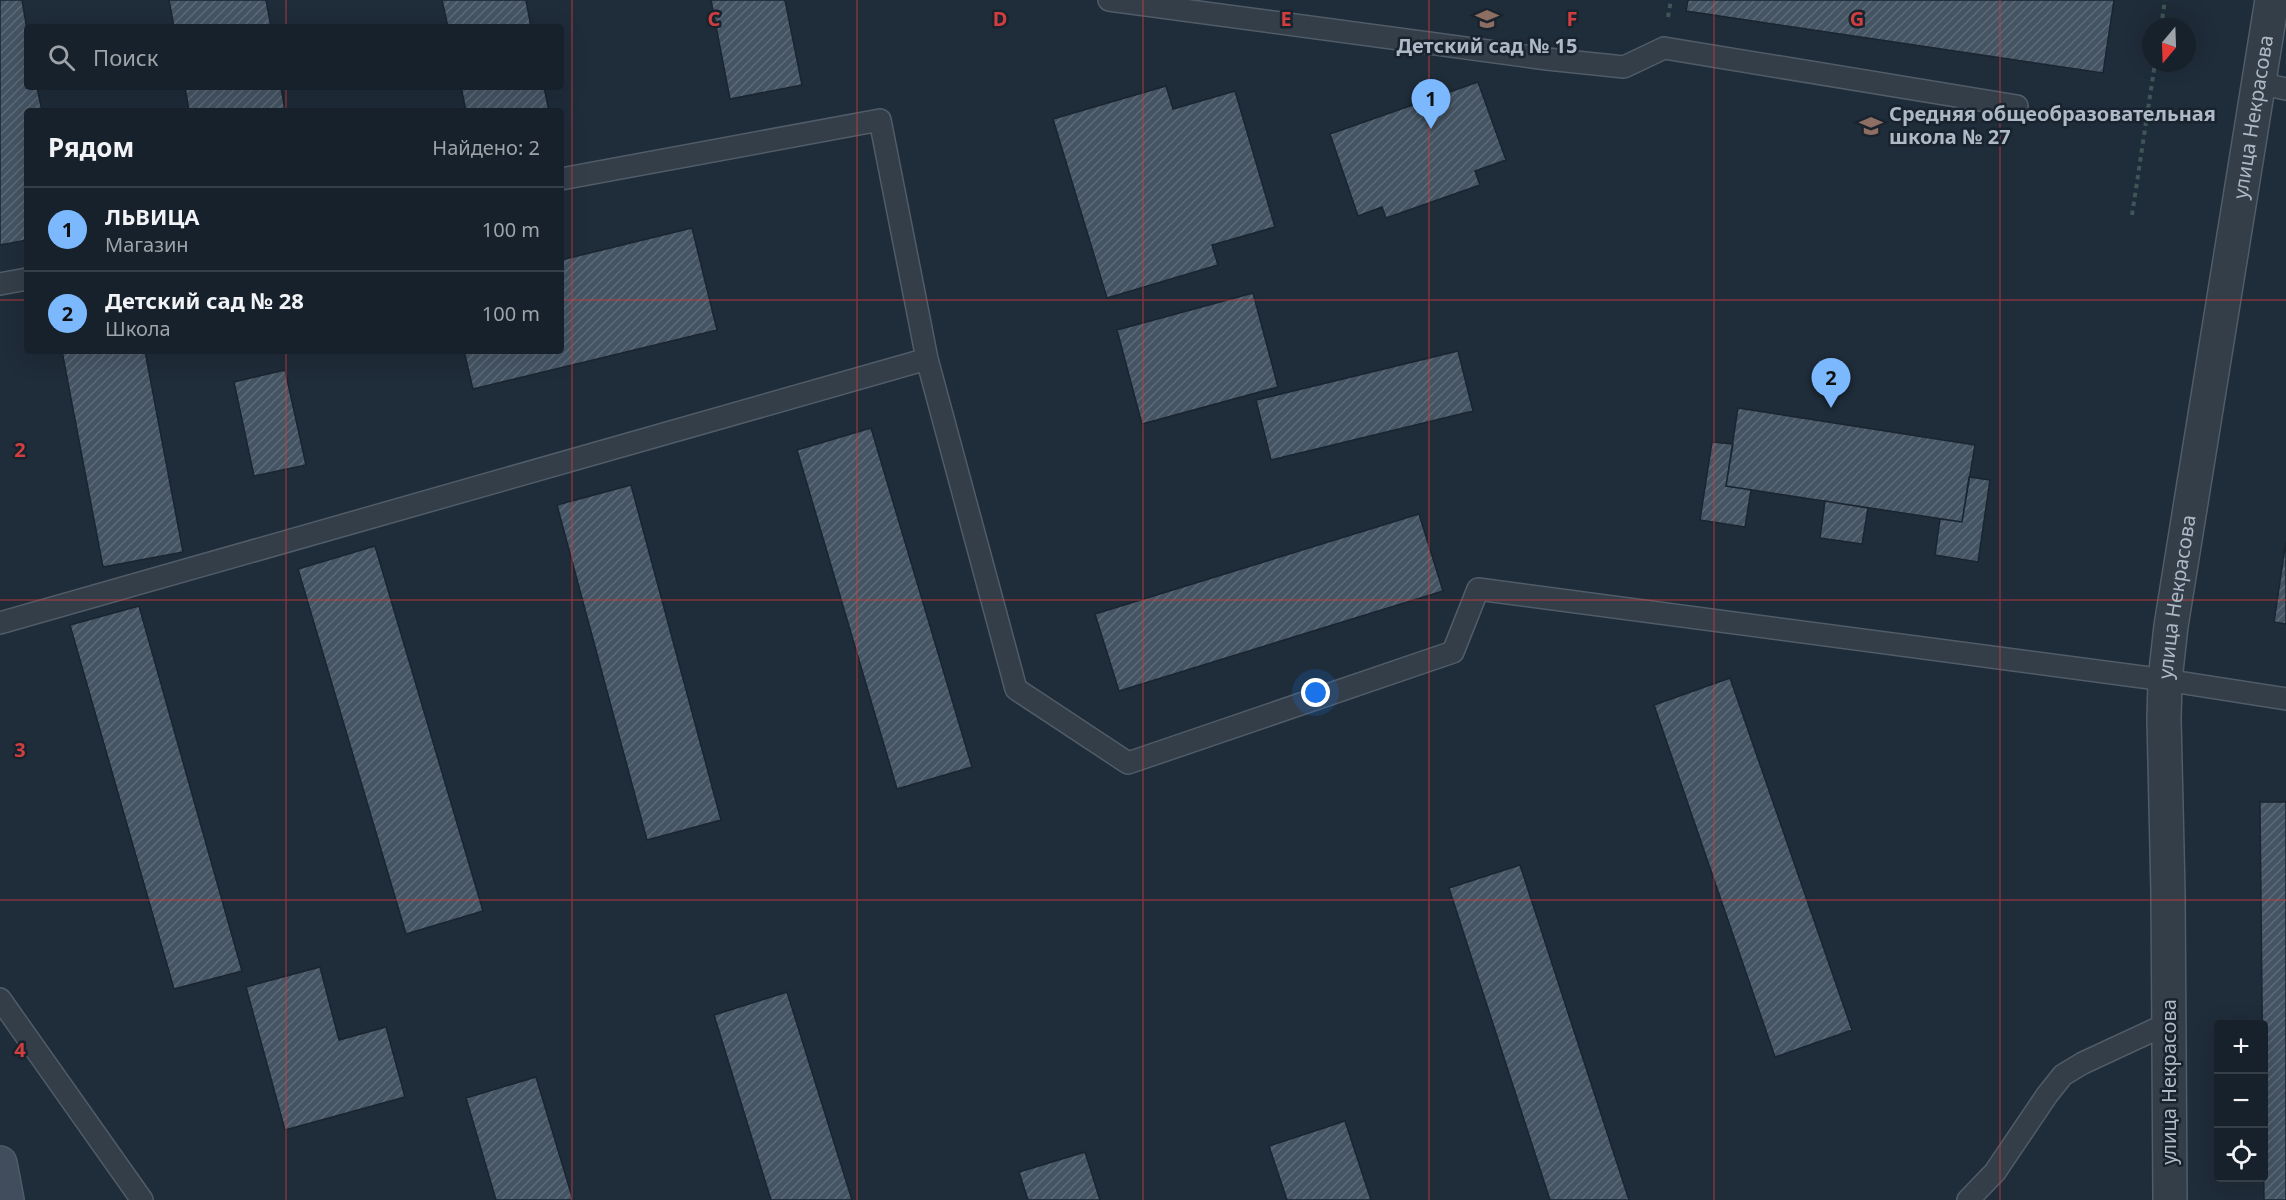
<!DOCTYPE html>
<html lang="ru">
<meta charset="utf-8">
<style>
:root{--surface:#17212b;--page:#202933;--text:#f1f3f6;--muted:#9ea3a9;--line:#363e47;--accent:#7bb8fd}
body{margin:0;font-family:"Noto Sans",sans-serif;background:var(--page);color:var(--text)}
.controls{position:absolute;right:18px;bottom:18px;display:grid;overflow:hidden;border-radius:6px;box-shadow:0 6px 24px #0002}
.controls button{width:54px;height:54px;display:grid;place-items:center;padding:0;border:0;border-bottom:2px solid var(--line);background:var(--surface);color:var(--text);font:30px sans-serif}
.compass{position:absolute;left:2142px;top:18px;width:54px;height:54px;border-radius:50%;background:var(--surface);box-shadow:0 6px 24px #0002;rotate:199deg}
.you{position:absolute;left:1316px;top:693px;width:21px;height:21px;margin:-15px;border:4px solid #fff;border-radius:50%;background:#1a73e8;box-shadow:0 0 0 9px #1a73e833}
.badge{display:grid;place-items:center;width:39px;height:39px;border-radius:50%;background:var(--accent);color:#111;font-size:20px;font-weight:700}
.pin{position:absolute;translate:-50% -50px;filter:drop-shadow(0 2px 3px #0008)}
.pin::after{content:'';position:absolute;top:32px;width:21px;height:18px;background:inherit;clip-path:polygon(0 0,100% 0,50% 100%)}
.list{margin:0;padding:0;list-style:none}
h2{display:flex;justify-content:space-between;align-items:center;height:78px;margin:0;padding:0 24px;font-size:26px}
h2 small{font-size:20px;font-weight:400;color:var(--muted)}
.list li{display:grid;grid-template-columns:39px 1fr auto;gap:18px;align-items:center;box-sizing:border-box;height:84px;padding:0 24px;border-top:2px solid var(--line)}
.list b{display:block;font-size:22px;white-space:nowrap}
.list p{margin:0;font-size:20px;white-space:nowrap;color:var(--muted)}
.list em{font-size:20px;font-style:normal;color:var(--muted)}
.icon{flex:none;width:33px;height:33px;fill:none;stroke:currentColor;stroke-width:2;stroke-linecap:round;stroke-linejoin:round}
.map{position:relative;flex:none;width:2286px;height:1200px;overflow:hidden}
.search{position:absolute;background:var(--surface);box-shadow:0 6px 24px #0002;left:24px;top:24px;width:540px;height:66px;display:flex;align-items:center;gap:15px;box-sizing:border-box;padding:0 21px;border-radius:6px;color:var(--muted);font-size:22px}
.panel{position:absolute;background:var(--surface);box-shadow:0 6px 24px #0002;left:24px;top:108px;width:540px;height:246px;border-radius:6px}
.map>svg:first-child{display:block}
</style>
<div class="map">
<svg width="2286" height="1200" viewBox="0 0 2286 1200">
<defs>
<pattern id="building-hatch" width="6" height="6" patternUnits="userSpaceOnUse" patternTransform="scale(1.5)"><rect width="6" height="6" fill="#455463"/><path d="M-1 1l2-2M0 6l6-6M5 7l2-2" fill="none" stroke="#5d6a78"/></pattern>
</defs>
<rect width="100%" height="100%" fill="#1f2c39"/>
<!-- building -->
<path fill="url(#building-hatch)" stroke="#1a2530" stroke-width="1.5" d="M0,0H22L27,30V87H37L42,111H27V240L0,245Z
M169,0H266L271,27H174Z
M442,0H526L531,27H448Z
M711,0H785L802,85L730,99Z
M1688,0H2114L2103,73L1686,11Z
M1478,82L1506,160L1475,171L1480,185L1386,218L1382,207L1358,216L1330,134Z
M1166,86L1173,109L1235,91L1275,227L1212,245L1218,265L1107,298L1053,119Z
M185,87H281L285,111H189Z
M461,87H544L549,111H466Z
M692,228L717,330L473,389L464,351H561V260Z
M1253,293L1278,387L1142,424L1117,330Z
M62,351H145L183,552L103,567Z
M1458,351L1473,411L1271,460L1256,400Z
M285,370L306,465L254,476L234,382Z
M1738,408L1975,445L1962,522L1726,486Z
M871,428L972,767L897,789L797,450Z
M1712,442L1733,444L1726,486L1751,490L1745,527L1700,520Z
M1969,477L1990,480L1978,562L1935,555L1940,519L1962,522Z
M631,485L721,820L647,840L557,505Z
M1825,501L1868,508L1862,544L1820,538Z
M1419,514L1443,591L1119,691L1095,614Z
M2286,541V624L2274,622Z
M375,546L483,911L406,934L298,569Z
M139,606L242,971L174,989L70,625Z
M1730,678L1852,1030L1775,1057L1654,705Z
M2260,802H2286V1200H2264Z
M1520,865L1629,1200H1550L1449,888Z
M320,967L339,1040L386,1027L405,1097L285,1130L246,987Z
M787,992L852,1200H771L714,1015Z
M536,1077L573,1200H496L466,1098Z
M1345,1121L1371,1200H1287L1269,1146Z
M1085,1152L1100,1200H1028L1019,1172Z"/>
<g fill="none" stroke-linecap="round" stroke-linejoin="round">
<!-- service casing -->
<g stroke="#505c67" stroke-width="24">
<path id="service" d="M1109,0L1547,59L1624,67L1664,48L2017,106
M2259,83L2286,89
M561,179L880,120L927,359L1016,689L1128,763L1453,652L1478,589L2165,680L2286,699
M0,284L27,279
M0,623L927,359
M0,999L142,1200
M1968,1200L1995,1172L2047,1095L2063,1075L2083,1063L2169,1023"/>
</g>
<!-- minor casing -->
<g stroke="#505c67" stroke-width="36">
<g id="minor">
<path id="s1" d="M2170,1200L2168,892L2164,719L2165,680L2171,626L2272,0"/>
</g>
</g>
<!-- secondary casing -->
<g stroke="#505c67" stroke-width="36">
<path id="secondary" d="M0,1163L7,1200"/>
</g>
<!-- path -->
<path stroke="#3f5657" stroke-width="4" stroke-dasharray="4.5 4.5" stroke-linecap="butt" d="M1668,17L1671,0
M2161,27L2165,0
M2132,215L2155,63"/>
<!-- service -->
<use href="#service" stroke="#333e49" stroke-width="21"/>
<!-- minor -->
<use href="#minor" stroke="#333e49" stroke-width="33"/>
<!-- secondary -->
<use href="#secondary" stroke="#414d5d" stroke-width="33"/>
</g>
<!-- grid -->
<path fill="none" stroke="#d03e40" stroke-width="1.5" stroke-opacity="0.55" d="M286,0V27M572,0V1200M857,0V1200M1143,0V1200M1429,0V1200M1714,0V1200M2000,0V1200M286,87V111M0,300H27M561,300H2286M286,351V1200M0,600H2286M0,900H2286"/>
<!-- icons -->
<defs>
<g id="school-bare" transform="scale(1.8)"><path d="M0-5L7-2L0 1L-7-2ZM-4 1L0 2.5L4 1V4Q0 6-4 4Z" fill="#8d6e63" stroke="#19232e" stroke-width="2.5" paint-order="stroke"/></g>
</defs>
<g fill-rule="evenodd">
<use href="#school-bare" x="1487" y="19"/>
<use href="#school-bare" x="1871" y="126"/>
</g>
<g text-anchor="middle" stroke-width="5" stroke-linejoin="round" paint-order="stroke">
<!-- poi labels -->
<g font-size="20" font-weight="bold" fill="#adb9c6" stroke="#19232e">
<text x="1487" y="53">Детский сад № 15</text>
<text x="1889" y="121" text-anchor="start">Средняя общеобразовательная<tspan x="1889" dy="23">школа № 27</tspan></text>
</g>
<!-- street labels -->
<g font-size="20" fill="#adb9c6" stroke="#19232e">
<text dy="7" stroke="none"><textPath href="#s1" startOffset="1090">улица Некрасова</textPath></text>
<text dy="7" stroke="none"><textPath href="#s1" startOffset="604">улица Некрасова</textPath></text>
<text transform="translate(2169 1082) rotate(-90)" y="7">улица Некрасова</text>
</g>
</g>
<g font-size="20" text-anchor="middle" font-weight="bold" fill="#d03e40" stroke="#19232e" stroke-width="5" stroke-linejoin="round" paint-order="stroke">
<text x="714" y="26">C</text>
<text x="1000" y="26">D</text>
<text x="1286" y="26">E</text>
<text x="1572" y="26">F</text>
<text x="1857" y="26">G</text>
<text x="20" y="457">2</text>
<text x="20" y="757">3</text>
<text x="20" y="1057">4</text>
</g>
</svg>
<div class="controls">
<button>+</button>
<button>−</button>
<button><svg class="icon" aria-label="locate" viewBox="0 0 24 24"><circle cx="12" cy="12" r="6"/><path d="M12 2v4M12 18v4M2 12h4M18 12h4"/></svg></button>
</div>
<svg class="compass" viewBox="-18 -18 36 36"><path d="M0-13l5 13h-10z" fill="#e53935"/><path d="M0 13l5-13h-10z" fill="#9ea3a9"/></svg>
<div class="you"></div>
<div class="pin badge" style="left:1431px;top:129px">1</div>
<div class="pin badge" style="left:1831px;top:408px">2</div>
<div class="search"><svg class="icon" aria-label="search" viewBox="0 0 24 24"><circle cx="10" cy="10" r="6"/><path d="M15 15l6 6"/></svg>Поиск</div>
<section class="panel">
<h2>Рядом<small>Найдено: 2</small></h2>
<ul class="list">
<li><span class="badge">1</span><div><b>ЛЬВИЦА</b><p>Магазин</p></div><em>100 m</em></li>
<li><span class="badge">2</span><div><b>Детский сад № 28</b><p>Школа</p></div><em>100 m</em></li>
</ul>
</section>
</div>
